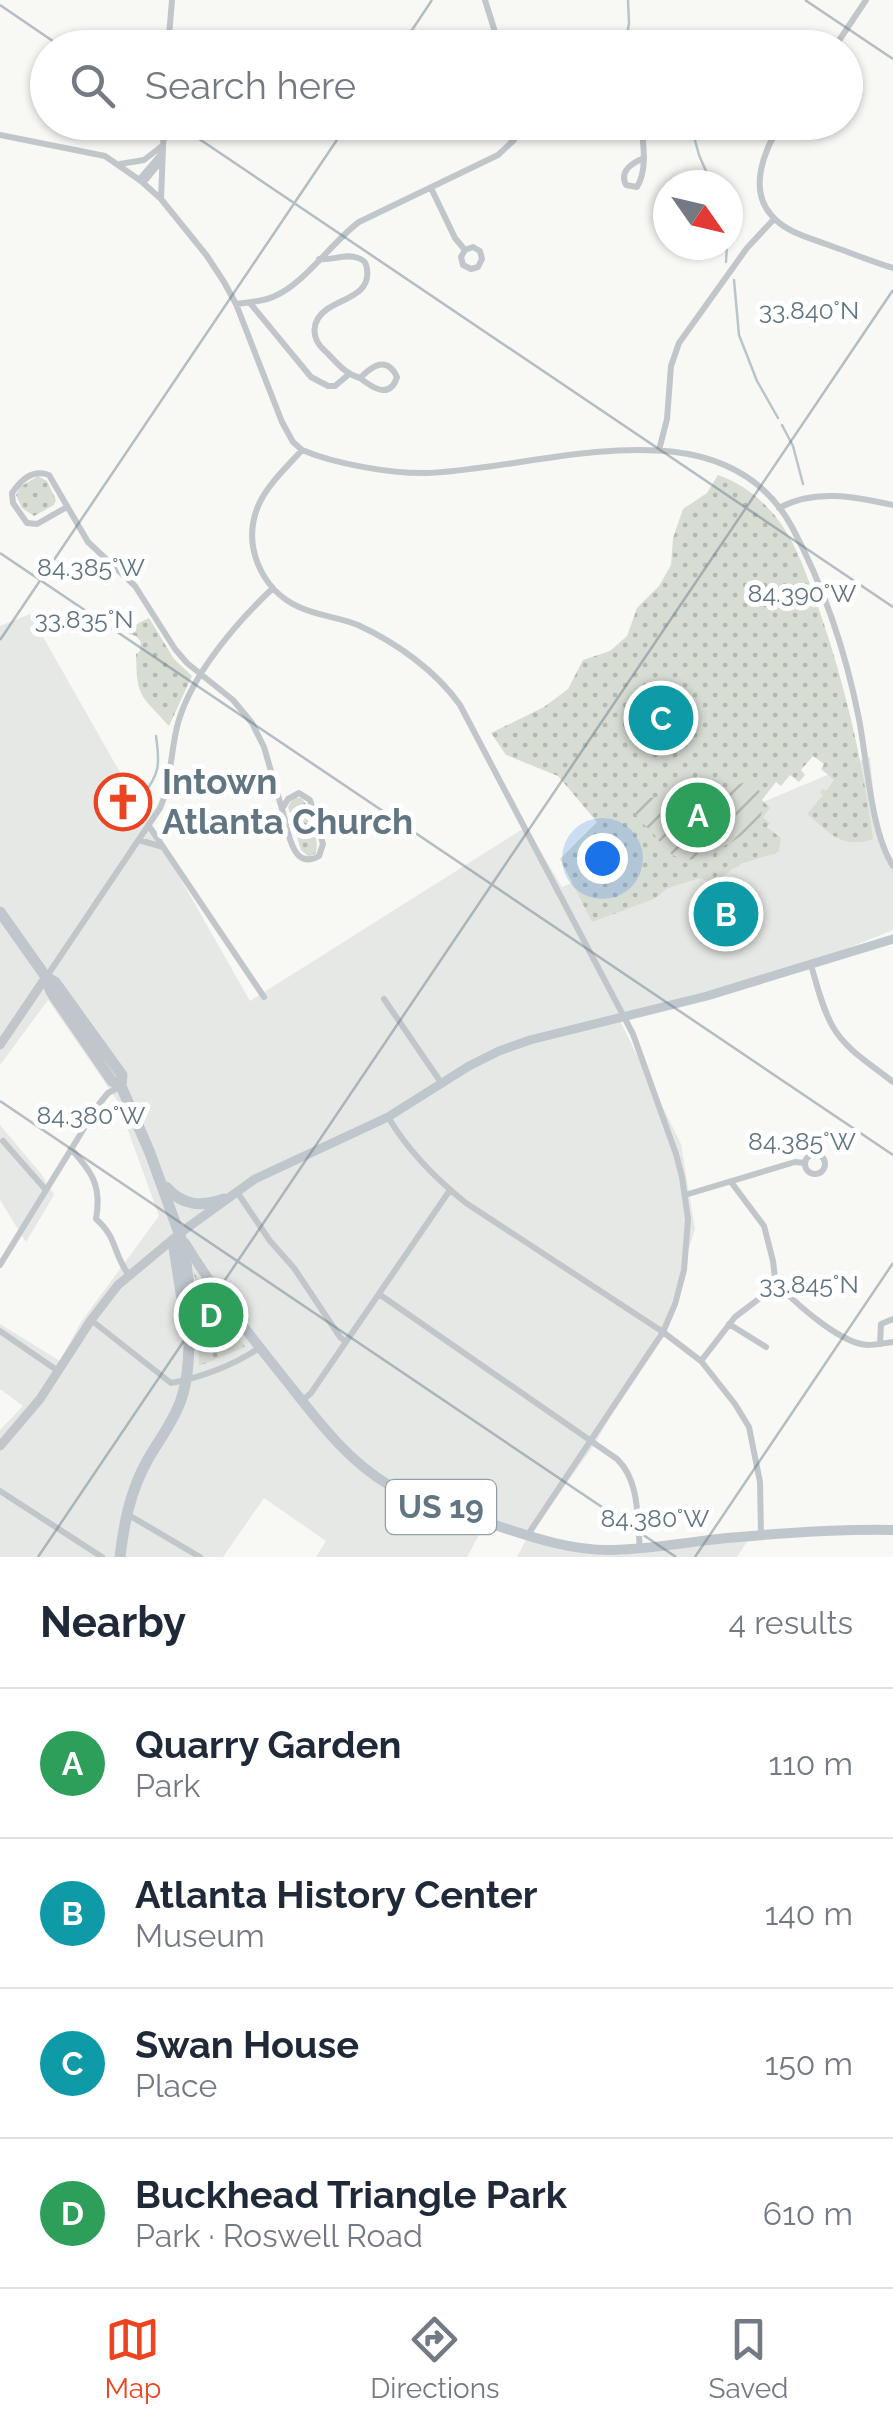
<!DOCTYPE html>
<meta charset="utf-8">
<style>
:root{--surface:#fff;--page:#f6f6f7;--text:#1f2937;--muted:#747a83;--line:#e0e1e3;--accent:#ec4421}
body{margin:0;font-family:Raleway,sans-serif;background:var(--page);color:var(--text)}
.compass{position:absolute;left:653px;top:170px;width:90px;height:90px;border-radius:50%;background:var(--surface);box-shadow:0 2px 8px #0004;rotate:124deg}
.you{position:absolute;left:602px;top:858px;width:35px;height:35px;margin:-25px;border:8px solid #fff;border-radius:50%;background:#1a73e8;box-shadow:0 0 0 15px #1a73e833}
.badge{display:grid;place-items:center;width:65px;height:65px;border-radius:50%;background:var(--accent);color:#fff;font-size:32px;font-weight:700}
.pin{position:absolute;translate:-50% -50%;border:5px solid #fff;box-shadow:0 2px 10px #0006}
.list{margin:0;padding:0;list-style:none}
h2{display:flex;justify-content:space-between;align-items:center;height:130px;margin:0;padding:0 40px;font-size:42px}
h2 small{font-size:32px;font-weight:400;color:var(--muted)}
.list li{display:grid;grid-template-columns:65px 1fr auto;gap:30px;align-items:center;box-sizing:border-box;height:150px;padding:0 40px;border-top:2px solid var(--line)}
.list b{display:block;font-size:38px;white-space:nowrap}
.list p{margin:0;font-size:32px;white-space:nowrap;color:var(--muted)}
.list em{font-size:32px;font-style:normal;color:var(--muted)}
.icon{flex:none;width:55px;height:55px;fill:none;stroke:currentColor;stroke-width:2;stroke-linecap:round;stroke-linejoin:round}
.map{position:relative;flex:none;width:893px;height:1557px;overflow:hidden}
.search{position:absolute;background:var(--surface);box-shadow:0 2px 8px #0004;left:30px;right:30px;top:30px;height:110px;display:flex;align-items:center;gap:25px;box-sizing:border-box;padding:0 35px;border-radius:55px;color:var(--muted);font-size:38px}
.sheet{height:730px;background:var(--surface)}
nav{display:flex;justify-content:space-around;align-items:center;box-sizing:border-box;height:140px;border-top:2px solid var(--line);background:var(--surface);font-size:28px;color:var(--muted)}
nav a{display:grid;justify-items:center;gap:5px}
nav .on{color:var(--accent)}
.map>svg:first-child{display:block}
</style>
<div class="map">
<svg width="893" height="1557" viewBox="0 0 893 1557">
<defs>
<pattern id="grass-dots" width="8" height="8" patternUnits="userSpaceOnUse" patternTransform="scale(2.5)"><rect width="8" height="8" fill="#d8ddd4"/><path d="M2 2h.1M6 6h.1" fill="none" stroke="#b3b8b1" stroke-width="1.8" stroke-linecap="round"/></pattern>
<pattern id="garden-furrows" width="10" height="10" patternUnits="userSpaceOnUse" patternTransform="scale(2.5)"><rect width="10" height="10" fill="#d8ddd4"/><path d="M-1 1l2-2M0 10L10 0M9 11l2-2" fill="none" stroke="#b3b8b1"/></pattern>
</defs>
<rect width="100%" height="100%" fill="#f8f8f5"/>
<!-- built -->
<path fill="#e6e8e6" d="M30,614L250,1001L526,827L562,887L870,757L878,837L893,864V930L816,961L619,1019L681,1144L695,1229L667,1317L594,1445L528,1537L617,1550L704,1546L750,1537L737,1557H517L527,1538L486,1522L467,1557H316L326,1541L264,1498L223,1557H0V1430L23,1406L0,1389V1324L60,1361L81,1322L159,1216L117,1100L48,1000L0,1065V626Z
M0,1125L42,1175L54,1195L26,1242L0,1200Z"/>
<!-- grass -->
<path fill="url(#grass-dots)" d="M718,475C738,482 754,493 769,509C792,533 804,567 815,598C843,676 862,756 873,839C842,850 830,833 807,814L823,795L820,792L823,789L826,791L834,780L821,769L824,764L813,756L801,770L805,775L799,782L790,775L781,786L776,782L762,800L770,808L763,817L770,823L767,827L781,838L779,852L740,864V866L732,869L721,878L717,876L708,881L700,878L668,888L654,899L592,922L560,859L597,822L558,776L506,755L491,733L544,707L568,689L583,660L610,651L627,636L637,608L659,586L671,565L673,538L683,509L707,493Z
M38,476L47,481L56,500L54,505L34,516L22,508L16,495L20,487Z
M149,618L174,659L192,676L169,726C141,694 137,700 136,654L140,651L141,642L136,636L129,634L127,629Z
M296,798H301C313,808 319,838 316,853L309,857L301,850L288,807L291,801Z
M194,1273L245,1347L199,1366V1300Z"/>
<!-- garden -->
<path fill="url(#garden-furrows)" d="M756,779C759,791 765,806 760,818C753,832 710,856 694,859C690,860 682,859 679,858C665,853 660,840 651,831C639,820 632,815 635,798C676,798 717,792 756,779Z"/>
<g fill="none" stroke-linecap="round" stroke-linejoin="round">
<!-- stream -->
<path stroke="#b7c6c9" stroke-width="2.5" d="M625,48L629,23L628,0
M690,122L699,155L712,185
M726,262L727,245
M734,280L739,335L757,381L778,418
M782,425L793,446L803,484
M142,796C160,774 160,764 156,736"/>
<!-- minor -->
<path stroke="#c1c6ca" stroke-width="6" d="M485,0L500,48
M168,48L172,0
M834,48L866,0
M641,122C643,143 648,169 637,187L626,185C619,171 632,163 644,158
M782,122C765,148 747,189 772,216C786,233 814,239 834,247C854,254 873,262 893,268
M0,135L105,156L141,181L161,199L207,256L224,282L236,304L282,422L293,442L302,450C335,464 392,474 428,473C541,469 722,398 792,527C824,587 846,653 859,719C867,760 871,833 893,866
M120,164L144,160L162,146
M139,180L162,153
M143,183L162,160
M431,188L455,238L465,250L461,257L463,265L471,269L478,267L482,259L480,251L473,247L465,250
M161,199L164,122
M319,259C332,261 345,253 358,258C364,260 366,262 367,269C371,295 342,298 326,310C311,321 311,338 324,350C336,361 344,374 360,378C373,365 387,356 397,377C390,399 374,389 360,378
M250,303L311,377L328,386H335L348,375
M236,304C249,302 263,302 275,296C304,284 332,242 359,222L498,155L514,140L518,122
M302,450C287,467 268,484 259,504C241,544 261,590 299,607C318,616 339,617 358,625C397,643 436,671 460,705L633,1034L676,1154L682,1177L688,1219L684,1270L675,1304L663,1332L527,1536
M659,450L667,419L671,366L679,343L747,248L774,219
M67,507L37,524L27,523L13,503L12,493C21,480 32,469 49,475L88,542L135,586L175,649L187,663L233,700L252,723L264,747L282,809
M779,508C815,488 856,497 893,505
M299,793L310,800L323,844L319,856C291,872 288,828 282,809L288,799Z
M149,826L264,997
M139,840L163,847
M811,965C817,985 822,1008 833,1027C846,1050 872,1065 893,1082
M47,976L160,808C172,781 170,752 178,723C192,674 236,623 273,588
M384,999L442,1084
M388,1117C407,1149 436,1179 466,1203L663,1332L701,1361L735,1404L749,1427L760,1482L761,1535
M3,1141L46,1190
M71,1149C92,1172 102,1186 96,1219C118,1238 113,1255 129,1275
M805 1164a10 10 0 1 1 20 0a10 10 0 1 1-20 0Z
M731,1182L764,1226L773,1261L776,1286L780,1287C799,1306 841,1344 868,1345C876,1345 885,1343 893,1342
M237,1192L270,1241L294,1268L340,1337L346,1342
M685,1195L795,1162L805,1163
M0,1265L99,1104L108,1093L121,1086
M379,1294L617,1459C640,1481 637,1518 640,1549
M91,1320L171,1383C200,1378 234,1365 259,1348
M729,1324L766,1347
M0,1331L58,1371
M880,1344L881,1324L893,1319
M701,1361L735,1317L776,1286
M302,1401L311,1393L450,1190
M0,1491L102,1557
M127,1514L200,1557"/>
<!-- tertiary -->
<path stroke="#c1c6ca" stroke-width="9" d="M0,1045L46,977
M0,1446L40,1399L91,1320L118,1285L178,1235"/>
<!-- secondary -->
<path stroke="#bfc7cc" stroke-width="9" d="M180,1233L255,1179L388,1117L469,1066L499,1051L530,1040L707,996L893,939"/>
<!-- primary -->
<path stroke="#bfc7cc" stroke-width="10" d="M185,1243C214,1291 249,1334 284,1378C315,1417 345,1459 389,1485C422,1504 460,1513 495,1525C534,1538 573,1551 613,1550C651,1549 689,1542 727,1538C782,1533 838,1529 893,1530"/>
<!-- trunk -->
<path stroke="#bfc7cc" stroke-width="11" d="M0,912L46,977L55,982L122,1075L121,1086L150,1153L184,1247L192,1310L189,1316C189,1344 190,1374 181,1400C173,1423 158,1441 147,1461C130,1492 124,1523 120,1557
M46,977L51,992L112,1081L121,1086
M166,1187C183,1206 201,1207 224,1199
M180,1233L174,1248L184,1312L189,1316"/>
</g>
<!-- ticks -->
<path fill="none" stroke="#617682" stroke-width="2.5" stroke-opacity="0.45" d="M805,0L893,59M0,5L63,48M400,48L432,0M174,122L893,607M0,553L893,1155M0,640L349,122M0,1101L676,1557M38,1557L893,290M695,1557L893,1263"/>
<!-- icons -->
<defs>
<g id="church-ring" transform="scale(2.875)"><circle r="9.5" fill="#fff" stroke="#ec4421" stroke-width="1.5"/><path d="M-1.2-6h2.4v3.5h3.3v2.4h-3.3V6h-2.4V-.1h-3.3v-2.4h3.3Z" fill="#ec4421"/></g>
</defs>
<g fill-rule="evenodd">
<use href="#church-ring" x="123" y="802"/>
</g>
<g text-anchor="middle" stroke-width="10" stroke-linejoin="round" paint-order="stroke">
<!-- shield labels -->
<rect fill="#fff" stroke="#909fa8" stroke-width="2.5" x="386" y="1480" width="110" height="54" rx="8"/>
<g font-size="32" font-weight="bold" fill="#617682">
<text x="441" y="1518">US 19</text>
</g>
<!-- poi labels -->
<g font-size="35" font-weight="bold" fill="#617682" stroke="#fff" text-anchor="start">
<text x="162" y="794">Intown<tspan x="162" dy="40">Atlanta Church</tspan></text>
</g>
</g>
<g font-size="25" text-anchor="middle" fill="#617682" stroke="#fff" stroke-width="10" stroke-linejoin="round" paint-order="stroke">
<text x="809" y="319">33.840°N</text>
<text x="91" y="576">84.385°W</text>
<text x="802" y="602">84.390°W</text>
<text x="84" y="628">33.835°N</text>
<text x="91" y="1124">84.380°W</text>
<text x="802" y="1150">84.385°W</text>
<text x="809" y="1293">33.845°N</text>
<text x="655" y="1527">84.380°W</text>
</g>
</svg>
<svg class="compass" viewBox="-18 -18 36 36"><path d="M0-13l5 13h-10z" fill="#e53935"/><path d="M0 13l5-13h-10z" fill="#747a83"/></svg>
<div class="you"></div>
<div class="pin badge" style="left:698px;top:815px;background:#2e9e5b">A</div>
<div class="pin badge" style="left:726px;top:914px;background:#0f9aa8">B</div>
<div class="pin badge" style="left:661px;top:718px;background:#0f9aa8">C</div>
<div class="pin badge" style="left:211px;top:1315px;background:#2e9e5b">D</div>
<div class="search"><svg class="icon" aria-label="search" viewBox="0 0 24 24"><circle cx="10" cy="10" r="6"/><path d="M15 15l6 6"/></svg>Search here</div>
</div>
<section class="sheet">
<h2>Nearby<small>4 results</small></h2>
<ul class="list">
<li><span class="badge" style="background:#2e9e5b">A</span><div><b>Quarry Garden</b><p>Park</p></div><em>110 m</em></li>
<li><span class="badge" style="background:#0f9aa8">B</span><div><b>Atlanta History Center</b><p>Museum</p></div><em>140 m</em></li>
<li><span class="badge" style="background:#0f9aa8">C</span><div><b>Swan House</b><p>Place</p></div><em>150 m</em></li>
<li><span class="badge" style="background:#2e9e5b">D</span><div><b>Buckhead Triangle Park</b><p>Park · Roswell Road</p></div><em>610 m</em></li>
</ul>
</section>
<nav>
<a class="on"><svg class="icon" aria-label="map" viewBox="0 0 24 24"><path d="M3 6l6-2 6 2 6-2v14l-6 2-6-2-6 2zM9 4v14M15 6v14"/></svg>Map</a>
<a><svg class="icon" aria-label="directions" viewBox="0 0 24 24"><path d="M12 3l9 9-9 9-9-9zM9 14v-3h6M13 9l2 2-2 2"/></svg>Directions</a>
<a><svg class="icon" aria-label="saved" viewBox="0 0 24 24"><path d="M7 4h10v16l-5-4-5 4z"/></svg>Saved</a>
</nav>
